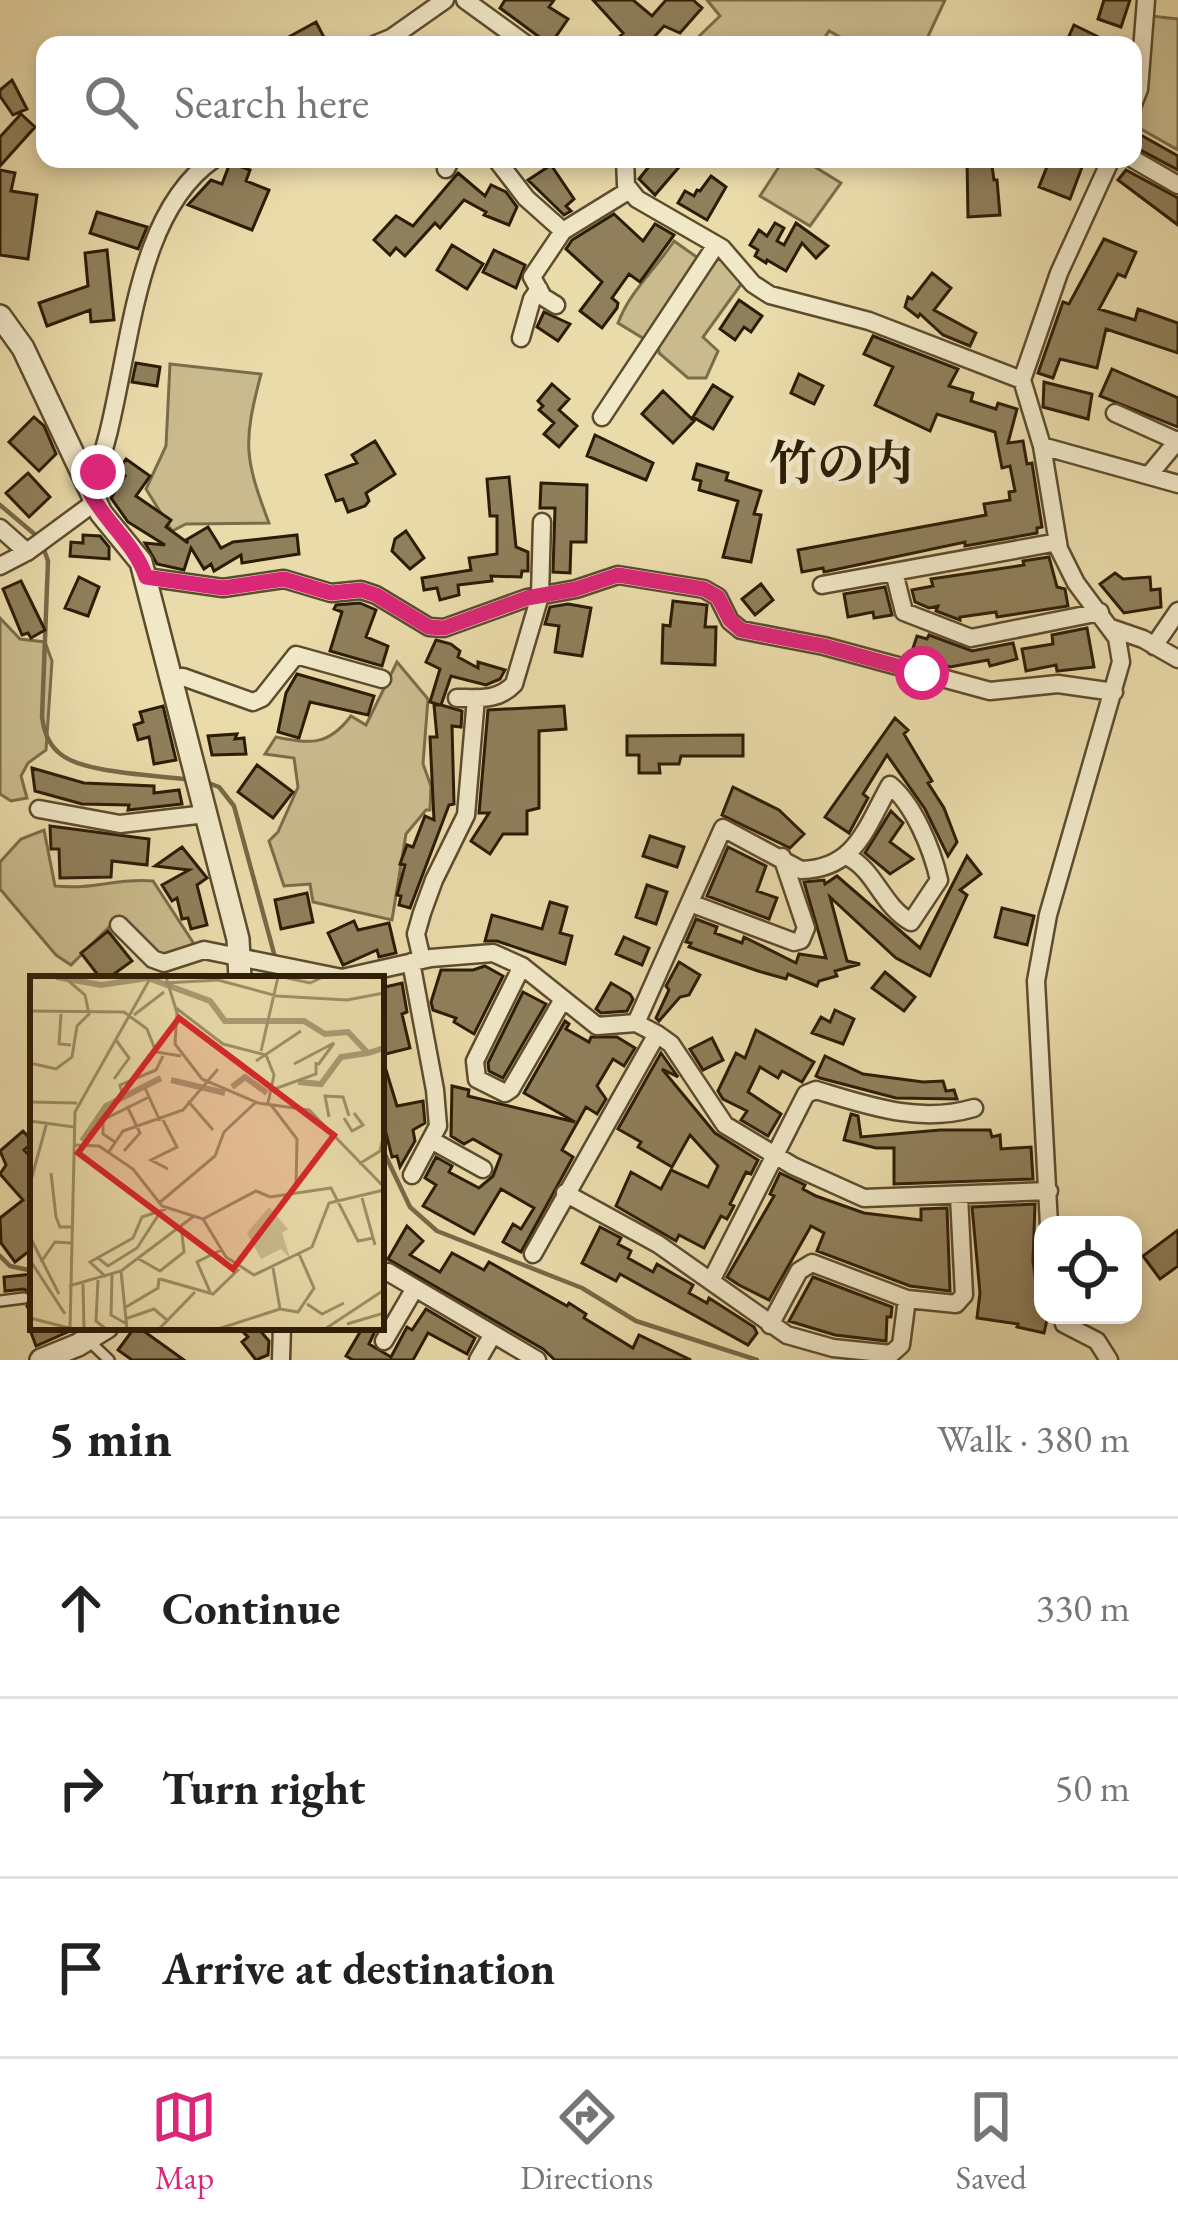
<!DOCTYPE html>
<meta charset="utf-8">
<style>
:root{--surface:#fff;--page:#f2f2f2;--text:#222;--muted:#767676;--line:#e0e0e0;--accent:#db2777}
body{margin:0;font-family:"EB Garamond","Noto Serif JP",serif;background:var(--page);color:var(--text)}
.controls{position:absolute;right:36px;bottom:36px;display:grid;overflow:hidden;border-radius:24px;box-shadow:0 6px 18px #0003}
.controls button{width:108px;height:108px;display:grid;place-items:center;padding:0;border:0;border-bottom:3px solid var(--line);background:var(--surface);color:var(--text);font:60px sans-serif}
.stop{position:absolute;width:36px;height:36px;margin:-27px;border:9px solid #db2777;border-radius:50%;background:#fff}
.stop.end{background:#db2777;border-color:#fff;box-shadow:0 3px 12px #0008}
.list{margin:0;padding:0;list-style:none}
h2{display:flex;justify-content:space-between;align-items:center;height:156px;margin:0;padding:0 48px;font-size:51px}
h2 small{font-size:39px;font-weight:400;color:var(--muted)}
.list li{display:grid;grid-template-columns:78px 1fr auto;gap:36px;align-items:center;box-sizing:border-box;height:180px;padding:0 48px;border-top:3px solid var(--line)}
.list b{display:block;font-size:45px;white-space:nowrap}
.list em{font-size:39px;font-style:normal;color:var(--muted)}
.icon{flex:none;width:66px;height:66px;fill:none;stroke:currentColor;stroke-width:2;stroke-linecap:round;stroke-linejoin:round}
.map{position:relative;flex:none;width:1178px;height:1360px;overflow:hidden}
.search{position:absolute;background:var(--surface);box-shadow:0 6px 18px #0003;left:36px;right:36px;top:36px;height:132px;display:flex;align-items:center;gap:30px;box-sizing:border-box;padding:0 42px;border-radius:24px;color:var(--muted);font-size:45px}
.sheet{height:696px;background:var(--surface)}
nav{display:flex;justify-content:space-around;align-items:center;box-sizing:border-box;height:168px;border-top:3px solid var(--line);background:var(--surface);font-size:33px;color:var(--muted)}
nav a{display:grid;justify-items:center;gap:6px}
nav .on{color:var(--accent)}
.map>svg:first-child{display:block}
</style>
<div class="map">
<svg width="1178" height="1360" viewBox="0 0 1178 1360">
<rect width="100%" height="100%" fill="#eadbaa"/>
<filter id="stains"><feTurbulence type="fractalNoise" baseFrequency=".00167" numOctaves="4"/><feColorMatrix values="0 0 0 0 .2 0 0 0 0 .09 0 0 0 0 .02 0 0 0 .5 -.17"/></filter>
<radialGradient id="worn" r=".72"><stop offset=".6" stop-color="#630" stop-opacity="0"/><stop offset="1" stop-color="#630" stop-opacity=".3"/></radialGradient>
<!-- green -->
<path fill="#cabb8e" stroke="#7b6c4a" stroke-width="3" d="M707,0H945L924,45H855L829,31L820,45H690L720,16Z
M1151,16L1178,19V150L1134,125L1133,112L1141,105Z
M784,159H802L841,183L810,226L760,196Z
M674,241L698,258L646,340L618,323C630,291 655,270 674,241Z
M718,255L742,283L703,337L718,351L706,378H688L659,353L658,345Z
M170,364L261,374C243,443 244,457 269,523L186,524L172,531L146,489L166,446Z
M0,618L20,639L45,642L52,661L46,750L28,763L21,776L27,798L11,801L0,794Z
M397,662L428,699L423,764L431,786L430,810H426L406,834L392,920L313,902L310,884L284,886L269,841L278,832L298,787L294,758L265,754L276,737C311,744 328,746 351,716L366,725Z
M44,830L55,886C95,890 114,878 153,881L196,947L163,958L119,917L71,965L56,955L0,889V862L21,839Z"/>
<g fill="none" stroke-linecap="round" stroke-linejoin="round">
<!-- stream -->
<path stroke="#776846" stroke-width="4.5" d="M0,505L38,537
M43,547L48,561L42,717C44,730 47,742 58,752C80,774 159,775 191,780
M203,781L219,787L234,806L275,957
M381,1146L410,1207L437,1231L582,1288L636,1321L757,1360
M0,1256L10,1266L33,1271"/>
</g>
<!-- building -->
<path fill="#8f7f5b" stroke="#2c1c05" stroke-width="3" d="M505,0H554L549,7L568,19L550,45L500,8Z
M593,0H633L652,16L666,0H693L702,8L680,33L664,26L647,45H612L623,33Z
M1104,0H1130L1121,27L1098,19Z
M316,22L328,45H274Z
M1074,25L1115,45H1065Z
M12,80L27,109L13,115L0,96V90Z
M21,114L35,127L0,166V137Z
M1139,134L1178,156V170L1133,146Z
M655,159H686L655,195L639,179Z
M967,159H991L994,180H997L1000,215L968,217Z
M1050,159H1085L1070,199L1039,187Z
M230,163L250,170L246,181L269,190L252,230L188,205L211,180L222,184Z
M551,165L574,199L566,206L571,211L564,215L528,180Z
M0,170L15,173L11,191L37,195L28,259L0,255Z
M1126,170L1178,198V225L1118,180Z
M458,173L485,196L491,185L506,192L517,207L509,225L484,215L486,212L464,200L440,228L435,223L405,256L396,248L390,255L374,240L396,216L413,226Z
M711,176L726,187L707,220L678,203L685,191L694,196L697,190L700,191Z
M97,212L147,227L138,249L90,233Z
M614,214L643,241L655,224L674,235L640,282L629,274L612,298L618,303L617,308L602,328L580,311L602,282L566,249L572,240Z
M775,223L784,228L777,241L784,245L796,223L828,246L816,258L802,243L786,271L767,260L766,263L755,256L758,250L750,245L759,230L767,236Z
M1104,239L1136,252L1125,277L1118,274L1099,309L1135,320L1138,309L1178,323V353L1106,329L1097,368L1060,359L1053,378L1038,373L1063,302L1069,304Z
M452,245L483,264L467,289L437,270Z
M107,250L114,320L91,322L90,310L47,326L39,303L88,286L85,253Z
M494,250L525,265L516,288L483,272Z
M932,273L951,288L934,310L976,333L970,346L943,335L920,314L918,317L905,307L908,297L912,299Z
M739,300L762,316L751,332L744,327L735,340L720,329Z
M544,312L570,324L558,341L537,327Z
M873,336L958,369L949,386L973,393L971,401L996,409L998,403L1017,409L1008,443L1023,441L1027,464L1032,463L1042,527L1037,528V533L965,546V542L824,572L823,568L802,572L798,550L986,515L984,504L1010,500L1009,492L1015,491L1010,466L1002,468L995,432L937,414L930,431L875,405L893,367L864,354Z
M136,363L160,367L157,386L132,382Z
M1112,369L1178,398V427L1100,396Z
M799,374L823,386L814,404L791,393Z
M1044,382L1092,394L1088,419L1043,407Z
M552,384L569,399L559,410L577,426L559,447L544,434L554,423L539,410L543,406L538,401Z
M713,385L732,397L713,429L693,417Z
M663,391L694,421L673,443L642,414Z
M34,417L44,426L56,454L39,471L9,442Z
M595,435L653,463L646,480L587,456Z
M375,441L395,474L366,493L369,501L365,506L348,512L343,499L336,501L326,475L357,463L352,455Z
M126,459L150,476L136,496L171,520L166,527L188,543L186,540L208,527L221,548L233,542L297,535L299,554L242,563L241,555L214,571L211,564L204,569L191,548L184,570L157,564L145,543L165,545L128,522L111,498L125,476L118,471Z
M697,464L728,473L726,480L761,491L754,514L761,515L751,562L723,557L738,501L699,490L701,481L693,479Z
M28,473L50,497L29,517L6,493Z
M509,477L516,547L528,552V571H522L521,577L491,576L492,581L458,585L459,595L440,600L437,588L424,590L422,578L471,570L469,558L497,554V516H490L487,479Z
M541,483L587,485L586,542H571L570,573L553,572L555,508H540Z
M406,531L424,558L410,569L392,551L395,539Z
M83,535L100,536L109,547V559L70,556L71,542L83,543Z
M1049,557L1057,587L1065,589L1068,606L997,617L996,612L960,617V620L936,611L938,606L929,608L915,602L912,590L933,586L931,579L1024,565L1023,561Z
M1115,573L1123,579L1150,577L1151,590L1160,589L1161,607L1124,613L1100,584Z
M79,577L99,587L88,616L65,608Z
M21,581L45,630L31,638L28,633L22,635L3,589Z
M761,584L773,600L755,615L742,599Z
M885,587L892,615L874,618L873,612L848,617L844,594Z
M673,601L707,605L705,627H716L715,665L662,663L663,625L670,626Z
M360,603L376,610L366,637L388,646L382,666L330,651L342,612L334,609L336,605Z
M568,604L591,608L582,656L555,652L559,626L545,624L550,607Z
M1087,628L1094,667L1057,671L1056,665L1026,671L1022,649L1053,644L1052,635Z
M929,635L972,651L1013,643L1017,659L990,666L988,660L950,667L911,654L917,636L927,639Z
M436,640L451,644L460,651L458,657L478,668V662L505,670L500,679L486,685L451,676L441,705L462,711L461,727L452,726L454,804L449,805L410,908L399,905L401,896L397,895L405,865L400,864L407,845L413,847L425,816L434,820L430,737H437L434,705H440L430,702L440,669L426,662Z
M297,674L374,696L368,715L310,702L299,738L278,732L286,693Z
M163,706L176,760L154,764L149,737L138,740L134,725L143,722L140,712Z
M564,706L566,729L539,731V808L527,811V834H503L490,854L471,841L489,813H479L488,710Z
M895,718L908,730L904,734L932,781L928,783L944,808L957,842L948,856L925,809L887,755L863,794L868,798L849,833L825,817Z
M237,734L235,739L244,738L246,754L212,755L208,736Z
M743,735V756H681L679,764H659L660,773H639V755H627V736Z
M257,765L293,792L273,818L238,792Z
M32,768L84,783L154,786V793L179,790L182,804L128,810L129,805L82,804L35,791Z
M733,787L779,810L804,834L790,848L722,815Z
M891,811L903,823L890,842L913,859L890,874L865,853Z
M50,826L149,839L147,865L112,861L111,877L60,878L59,849H51Z
M650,836L684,847L677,867L643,856Z
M182,847L207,878L197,885L207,925L191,929L188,918L182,919L177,898L172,901L162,885L189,870L155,866Z
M728,847L766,866L757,891L777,898L769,919L707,896Z
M967,856L981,874L960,890L967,895L930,976L896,958L830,897L847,961L860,964L835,971L837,976L819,981L817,986L788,974L786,979L758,971L689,947L691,943L686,942L696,919L717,927L715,933L742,943L744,937L796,963L799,954L826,958L804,882L824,880L825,884L837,876L920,948Z
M647,885L667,892L656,924L636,917Z
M307,893L313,922L281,929L275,900Z
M550,902L567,907L560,933L572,936L565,964L497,941H485L492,915L542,929Z
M1002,908L1034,916L1027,945L995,937Z
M354,921L358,930L389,923L396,953L379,957L377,950L343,965L328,933Z
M108,931L132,961L107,979H101L81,953Z
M624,937L649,948L642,965L616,954Z
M679,962L700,975L689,995L680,997L659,1021L656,1018L669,990L666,986Z
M485,966L503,976L474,1034L454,1022L456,1018L433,1010L431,1002L441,970H473Z
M885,972L915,997L904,1011L872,988Z
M402,983L407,1012L402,1014L410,1048L386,1054L381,1031V988Z
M611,983L630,994L633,999L627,1011L601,1013L596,1009Z
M523,992L546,1004L503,1078L489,1071L488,1063Z
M835,1010L854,1019L843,1044L812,1033L821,1017L830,1022Z
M565,1021L569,1024L566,1029L589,1042L591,1037H617L635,1048L624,1066L613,1059L597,1086L606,1099L597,1114L586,1107L562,1150L573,1157L521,1252L503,1242L513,1224L521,1229L534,1208L501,1189L474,1234L423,1206L436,1185L425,1178L436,1157L452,1166L449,1172L479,1188L493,1176L501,1155L473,1139L464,1144L451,1136L452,1086L469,1090L468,1096L575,1122L524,1093Z
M756,1030L814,1062L802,1082L782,1071L778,1078L760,1067L748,1092L781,1114L768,1136L741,1120L747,1111L723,1099L718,1091L736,1053L745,1058Z
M712,1038L723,1060L703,1070L690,1049Z
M661,1053L678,1077L662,1069L715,1133L758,1160L751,1174L746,1172L730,1204L734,1206L727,1219L721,1216L704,1248L679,1235L676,1241L616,1206L631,1172L661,1189L671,1170L708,1187L718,1166L690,1135L672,1167L638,1147L641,1142L618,1129Z
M825,1056L863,1074L923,1082L943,1081L946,1091L954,1090L957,1099L896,1098L820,1078L816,1076Z
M386,1070L397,1106L423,1101L425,1123L413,1130L415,1141L400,1167L397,1156L392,1157L381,1113V1071Z
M851,1114L858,1116L861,1137L940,1130H990L992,1137L1000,1135L1001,1149L1031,1147L1033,1179L894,1184V1148H876L844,1140Z
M23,1131L33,1142L24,1150L33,1159V1248L15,1262L1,1243L0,1218L23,1200L0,1174L6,1165L0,1151Z
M780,1173L805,1185L803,1189L816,1196L864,1213L921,1220V1209L947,1208L950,1291L910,1286L817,1251L824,1233L811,1226L769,1300L739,1285L727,1277L774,1196L770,1194Z
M1035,1204L1033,1261L1039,1304H1043V1315H1048L1044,1333L1017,1327L1018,1324L977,1318L980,1293L972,1207Z
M407,1226L423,1241L410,1255L440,1272L452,1253L484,1270L489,1262L567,1306L569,1303L586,1314L584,1318L633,1348L639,1335L691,1360H555L543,1349L388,1259Z
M600,1227L621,1238L618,1244L631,1251L628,1258L653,1272L657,1264L672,1273L693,1285L689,1293L707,1303L709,1298L754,1327L757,1333L748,1345L620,1274L616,1281L582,1263Z
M1178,1230V1266L1160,1279L1143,1256Z
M33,1274V1317L27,1306L33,1300L32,1294L24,1289L5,1291L4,1277Z
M813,1277L892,1307L891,1317H887L886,1341L835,1335L789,1321Z
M426,1309L475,1338L467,1354L428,1333L413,1360H353L346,1356L363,1327H377L369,1344L391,1357L407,1327L412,1330Z
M29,1327H79L36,1346Z
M135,1327H138L184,1360H132L118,1350Z
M238,1327H257L269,1341L268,1355L256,1360L242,1342L248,1337Z"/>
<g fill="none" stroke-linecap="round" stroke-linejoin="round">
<!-- service casing -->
<g stroke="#5c4c2e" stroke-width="14">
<path id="service" d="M0,1301L24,1298
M88,1340L109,1360"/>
</g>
<!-- minor casing -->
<g stroke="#5c4c2e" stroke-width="21">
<path id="minor" d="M465,0L527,45
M374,45L391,38L445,0
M1133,104L1139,89L1146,0
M496,159L526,198L563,231L532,277L543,297L556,305
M625,159L626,185L637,199L722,248L753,284L770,295L869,321L1022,380
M1133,159L1178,185
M446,169L451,159
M563,231L628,191
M521,338L532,299L539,289
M1115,413L1177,441
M602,417L716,245
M1042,446L1178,484
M1149,475L1178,440
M89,491C133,396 121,223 214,159
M0,528L27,552
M0,566L27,552L95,502
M894,572L904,612L971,638L1100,612
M146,577L223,588L284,579L331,593L361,590L376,595L429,627L444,628L527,598L576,589L618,575L704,589L718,597L730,621L741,630L824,646L990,691L1058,684L1114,692
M822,585L1058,542
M1111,628L1143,639L1178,659
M1154,646L1178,611
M172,678L183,677L253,702L262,698L296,655L382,679
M457,698C479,698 498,701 514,684L540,596L542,522
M39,809L120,824L206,814
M690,903L794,942L801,940L806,928L782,857
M119,925L153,959L164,963L204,950L342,978L431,958L493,953L522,966L597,1026L636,1023L657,1034L671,1044L725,1125L793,1166L864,1198L1049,1191
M422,960L416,934L422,913L434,880L466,815L476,698
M411,962L435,1090L438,1126L412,1175
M522,966L475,1061L477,1079L505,1093L511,1089L562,1001
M636,1023L723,828L801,870C856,869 866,827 890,785C914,805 932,849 939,880L911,922C882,906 875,870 848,857
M431,1140L483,1169
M565,1193L658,1244L787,1335L833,1348L891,1354L901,1345L907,1299
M1049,1225L1036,981L1048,915L1121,662L1117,638L1076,583L1059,549L1042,446L1022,380L1059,273L1111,159
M533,1254L657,1034
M381,1272H388L537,1360
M711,1281L806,1094L816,1090C869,1106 919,1124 974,1108
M1062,1315L1064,1324L1097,1341L1109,1360
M770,1325L799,1271L812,1263L907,1299L956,1304L964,1295L959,1196
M384,1341L415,1288
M281,1360L282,1327
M478,1360L493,1334"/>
</g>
<!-- tertiary casing -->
<g stroke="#5c4c2e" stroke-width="26">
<path id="tertiary" d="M0,316L23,348L101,513L141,562L238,939L240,979
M41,1360L78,1345L107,1327"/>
</g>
<!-- service -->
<use href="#service" stroke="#f1e8c8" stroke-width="9"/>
<!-- minor -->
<use href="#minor" stroke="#f1e8c8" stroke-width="16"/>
<!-- tertiary -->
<use href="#tertiary" stroke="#f1e8c8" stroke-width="21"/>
</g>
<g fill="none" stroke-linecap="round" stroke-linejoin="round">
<!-- route -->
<path stroke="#db2777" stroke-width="15" d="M98,472L89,491C105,522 135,544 146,577L223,588L284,579L331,593L361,590L376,595L429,627L444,628L527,598L576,589L618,575L704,589L718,597L730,620L741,630L824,646L922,673"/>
</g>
<g text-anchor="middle" stroke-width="10" stroke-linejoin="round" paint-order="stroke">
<!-- quarter labels -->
<g font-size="48" font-weight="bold" fill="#2c1c05" stroke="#f1e8c8">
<text x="841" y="480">竹の内</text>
</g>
</g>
<!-- overview -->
<g transform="translate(30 976)">
<rect width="354" height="354" fill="#eadbaa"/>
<path d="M239,231L258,253L252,257L260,282L251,273L231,283L217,257Z" fill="#cabb8e"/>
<path fill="none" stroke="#a99a72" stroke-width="6" d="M26,1L71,9L118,2L180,25L195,45H274L295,58L318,56L338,77L354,72M141,104L195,117M268,106L291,108L311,81L338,77M202,111L215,101L237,117M52,165L76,130L131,102"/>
<path fill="none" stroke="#9e8f68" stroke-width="3" d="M136,1L147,37L145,68L172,103L228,127L279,134L354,211M253,1L280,7L293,1M135,7L188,4L247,20L317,24L354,17M146,32L193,68L236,79L244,99L238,127M0,35L94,36L117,53L126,76L151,80M31,38L29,68L41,69M104,39L134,16M231,75L248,1M226,85L271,55M0,87L26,93L42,81L47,50L59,38L55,19L34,1M264,88L304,67L288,89M84,103L99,82L86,64M115,112L130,145M239,115L286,98V86M92,116L90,109L126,94L133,80M158,125L183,154M0,126L47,127M241,129L267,163L266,212M299,141L295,120L313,121L319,140M314,142L322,155L333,149L324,137M133,144L147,171L121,184L138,193M0,145L44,151M85,166L73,158V144L119,121M45,169L69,170L103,193L132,230L173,243L196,281L224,299L282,271L299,227L354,214M94,175L110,157L97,130M78,177L93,155L153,134L188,93M329,188L350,175L354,158M21,197L26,241L30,251H42M0,208L17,146M332,222L345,269M129,227L185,180L194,156L226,126M173,243L226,215L240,221L301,212L328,265L343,262M0,261L29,318M68,282L78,290L107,272L131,235M109,283L130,295L154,276L151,249M0,284L35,338M11,286L25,266L41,267M243,292L250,333L268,336L284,312L269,278M91,295L97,353M82,299L81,339L95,347M76,301L60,286L103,262L112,241L136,233M130,303L183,318L209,293M68,304L66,345L76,353M53,308L54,353M39,310L91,295L164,240M181,318L167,286L191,274M277,328L292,338L314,327M96,331L128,312L129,302M0,342L39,352M95,343L124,333L137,344M317,348L354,337M40,353L45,136L121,1M129,353L165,316M188,353L250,333M295,353L354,314"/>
<path fill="#d62828" fill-opacity="0.15" stroke="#d62828" stroke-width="6" d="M149,42L304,159L203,293L48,177Z"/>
<rect width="354" height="354" fill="none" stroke="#2c1c05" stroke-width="6"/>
</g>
<rect width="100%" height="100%" filter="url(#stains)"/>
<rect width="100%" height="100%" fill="url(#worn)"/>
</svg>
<div class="controls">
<button><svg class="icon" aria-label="locate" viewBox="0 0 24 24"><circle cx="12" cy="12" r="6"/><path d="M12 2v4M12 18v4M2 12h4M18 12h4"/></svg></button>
</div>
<div class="stop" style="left:922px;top:673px"></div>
<div class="stop end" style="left:98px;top:472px"></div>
<div class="search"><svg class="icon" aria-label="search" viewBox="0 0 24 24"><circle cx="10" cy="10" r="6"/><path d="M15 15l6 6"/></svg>Search here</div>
</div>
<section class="sheet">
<h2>5 min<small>Walk · 380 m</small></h2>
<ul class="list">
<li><svg class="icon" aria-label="ahead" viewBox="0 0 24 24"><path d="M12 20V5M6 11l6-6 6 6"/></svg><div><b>Continue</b></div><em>330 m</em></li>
<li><svg class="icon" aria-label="right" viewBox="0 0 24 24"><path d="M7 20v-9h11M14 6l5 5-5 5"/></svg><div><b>Turn right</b></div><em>50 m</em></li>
<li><svg class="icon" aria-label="arrive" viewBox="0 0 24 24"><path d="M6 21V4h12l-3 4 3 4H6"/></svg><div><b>Arrive at destination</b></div></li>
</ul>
</section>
<nav>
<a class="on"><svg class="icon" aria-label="map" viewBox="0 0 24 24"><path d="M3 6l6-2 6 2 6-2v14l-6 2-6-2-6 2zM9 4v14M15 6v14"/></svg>Map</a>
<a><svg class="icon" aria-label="directions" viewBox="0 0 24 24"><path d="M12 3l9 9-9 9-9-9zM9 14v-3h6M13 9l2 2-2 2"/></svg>Directions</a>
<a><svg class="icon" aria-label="saved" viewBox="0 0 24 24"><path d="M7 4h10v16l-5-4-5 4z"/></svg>Saved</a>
</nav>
